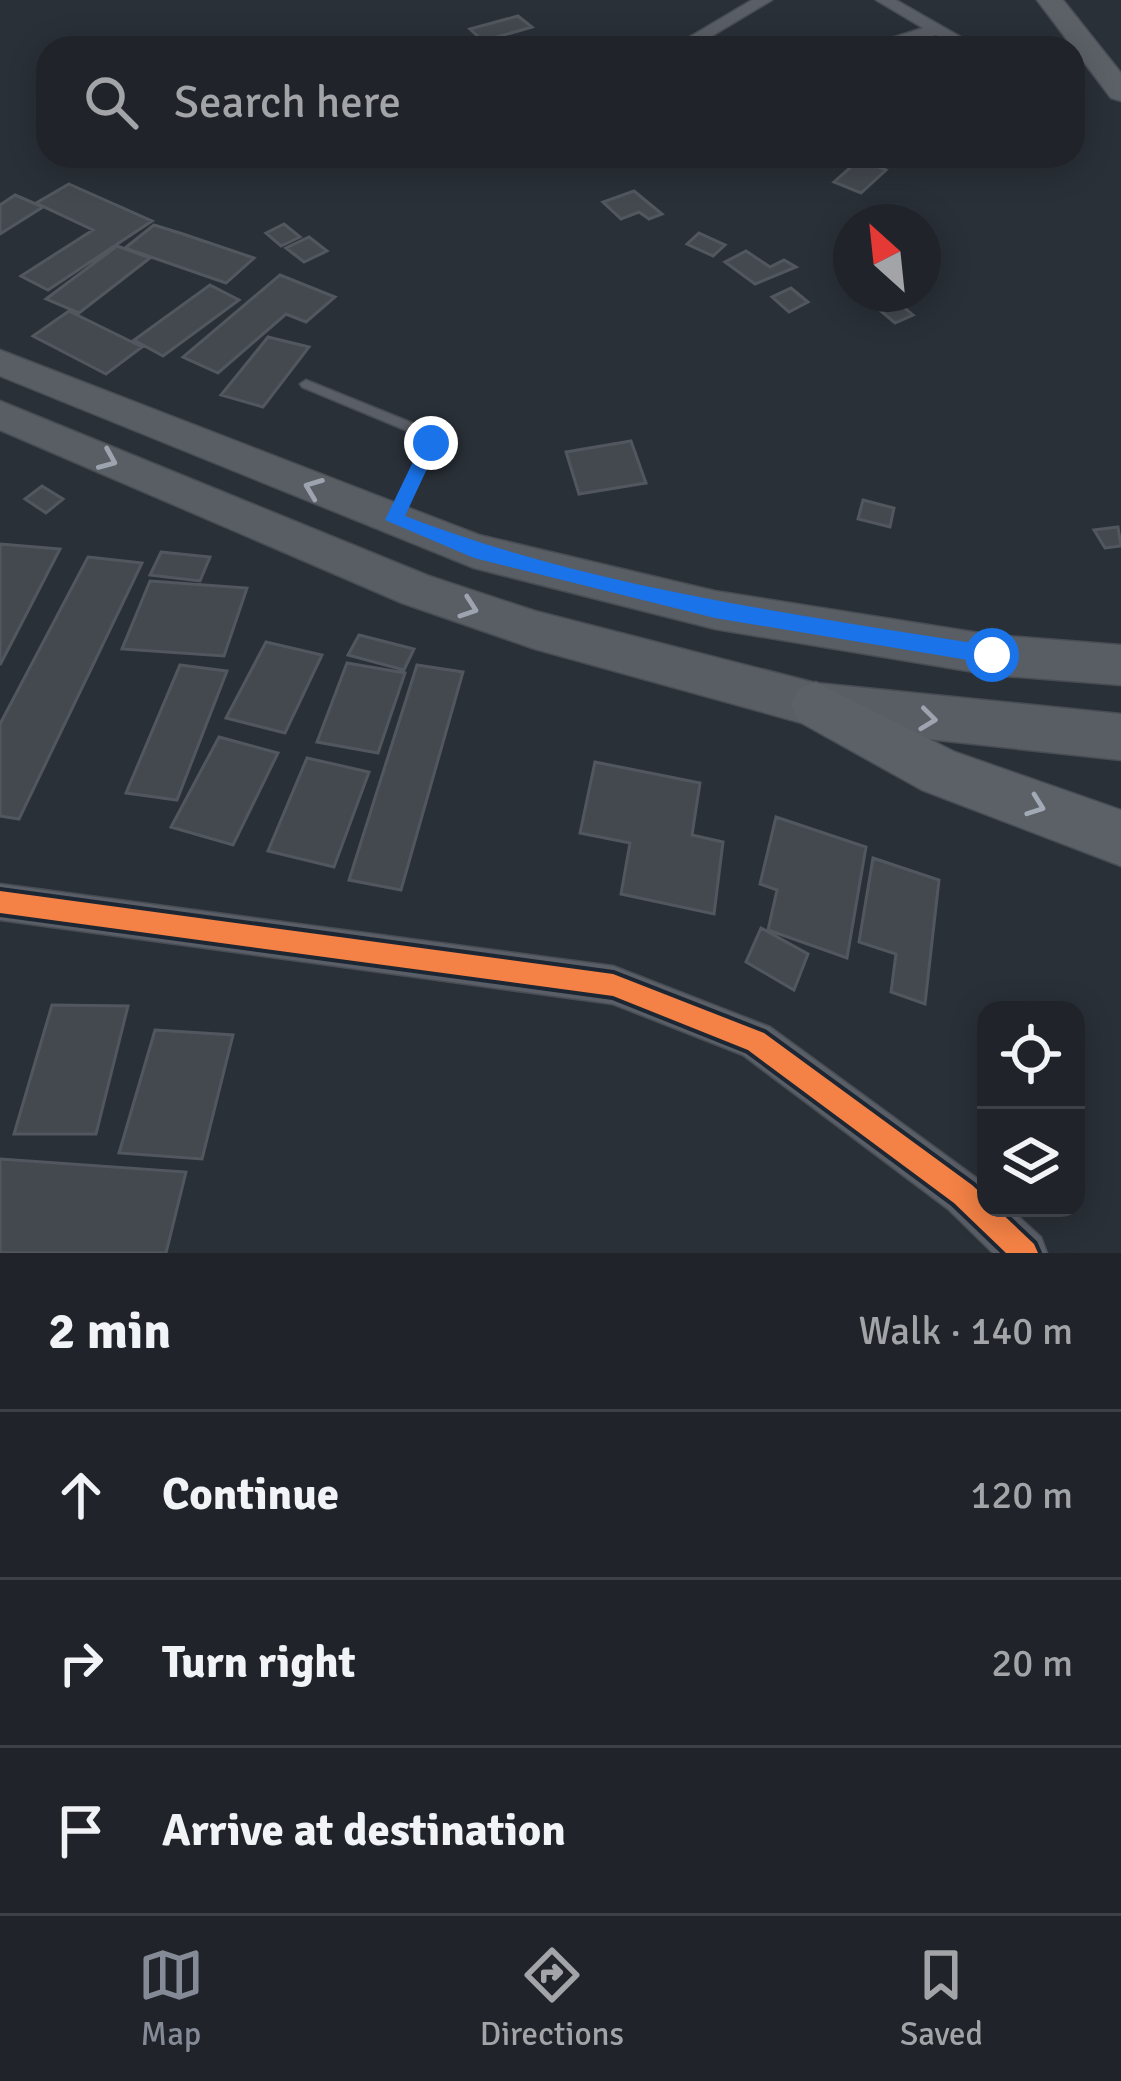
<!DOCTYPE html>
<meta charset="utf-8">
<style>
:root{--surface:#20242a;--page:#282c32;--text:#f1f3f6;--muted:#a2a4a8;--line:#3d4147;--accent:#848b96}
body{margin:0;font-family:Signika,sans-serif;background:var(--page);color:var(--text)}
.controls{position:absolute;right:36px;bottom:36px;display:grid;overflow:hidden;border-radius:24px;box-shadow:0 6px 30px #0003}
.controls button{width:108px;height:108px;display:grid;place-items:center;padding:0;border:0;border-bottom:3px solid var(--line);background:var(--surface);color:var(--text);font:60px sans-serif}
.compass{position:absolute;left:833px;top:204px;width:108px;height:108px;border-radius:50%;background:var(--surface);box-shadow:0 6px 30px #0003;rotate:333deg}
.stop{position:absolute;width:36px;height:36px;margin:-27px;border:9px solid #1a73e8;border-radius:50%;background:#fff}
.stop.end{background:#1a73e8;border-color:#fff;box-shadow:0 3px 12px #0008}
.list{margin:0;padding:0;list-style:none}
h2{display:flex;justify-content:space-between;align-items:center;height:156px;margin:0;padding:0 48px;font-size:51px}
h2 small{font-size:39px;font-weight:400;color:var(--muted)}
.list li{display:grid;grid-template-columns:78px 1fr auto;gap:36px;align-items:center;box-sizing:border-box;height:168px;padding:0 48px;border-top:3px solid var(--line)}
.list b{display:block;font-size:45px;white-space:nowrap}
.list em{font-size:39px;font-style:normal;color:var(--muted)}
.icon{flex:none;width:66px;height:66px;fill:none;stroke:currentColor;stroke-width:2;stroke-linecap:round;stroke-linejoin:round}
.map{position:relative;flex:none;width:1121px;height:1253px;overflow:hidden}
.search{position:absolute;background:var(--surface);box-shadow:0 6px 30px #0003;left:36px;right:36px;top:36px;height:132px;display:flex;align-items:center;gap:30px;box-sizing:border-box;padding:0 42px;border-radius:36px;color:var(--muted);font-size:45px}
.sheet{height:660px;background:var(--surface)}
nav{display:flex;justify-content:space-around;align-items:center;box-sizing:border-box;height:168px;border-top:3px solid var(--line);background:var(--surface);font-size:33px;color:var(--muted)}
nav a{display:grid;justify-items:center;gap:6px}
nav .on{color:var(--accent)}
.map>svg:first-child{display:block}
</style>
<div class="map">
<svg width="1121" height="1253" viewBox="0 0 1121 1253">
<rect width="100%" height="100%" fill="#2a3038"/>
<!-- building -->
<path fill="#444950" stroke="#52575f" stroke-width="3" d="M518,16L532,27L483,41L470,29Z
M860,159L886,170L861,193L834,182Z
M69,184L152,221L48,290L21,276L93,230L36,203Z
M634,191L662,214L649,219L639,212L621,219L603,202Z
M15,195L43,207L0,234V205Z
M284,224L300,237L281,246L266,233Z
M154,225L183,234L254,258L226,283L125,248Z
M699,233L725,245L713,256L687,244Z
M309,237L327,251L304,262L286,248Z
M117,246L150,258L79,313L46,299Z
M746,251L770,267L784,260L796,267L755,284L725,262Z
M280,275L335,297L306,322L286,314L218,373L183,357Z
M210,285L239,300L163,356L134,340Z
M791,288L808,302L789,312L772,297Z
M894,299L913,315L895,323L876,307Z
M69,311L142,347L106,374L33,336Z
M268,337L309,347L263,407L221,395Z
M631,441L646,483L579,494L566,452Z
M42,486L63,499L46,513L25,499Z
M863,500L894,508L890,527L858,519Z
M1118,527L1121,546L1105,548L1094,530Z
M0,544L60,549L0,665Z
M161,552L210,557L200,581L150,575Z
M88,557L142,563L19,819L0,816V724Z
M150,581L247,588L224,656L122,649Z
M359,635L414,649L404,670L348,655Z
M266,642L322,655L285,733L226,718Z
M347,663L405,673L378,753L317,742Z
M180,665L227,671L177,800L126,793Z
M417,665L463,672L401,890L349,880Z
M219,737L278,753L233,845L171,827Z
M307,758L369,772L334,867L268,851Z
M595,762L700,783L692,835L723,842L714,914L621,894L630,843L580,833Z
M776,817L866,847L847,958L768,930L777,890L760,884Z
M873,858L939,880L925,1004L891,992L896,954L859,942Z
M761,928L808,954L794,990L746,962Z
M52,1005L128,1006L96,1134H14Z
M155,1030L233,1035L202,1159L119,1153Z
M0,1159L186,1172L166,1253H0Z"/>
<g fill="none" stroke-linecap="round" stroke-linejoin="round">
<!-- lane casing -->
<g stroke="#484c53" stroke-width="3">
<path id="lane" d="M306,380L432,431L437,443L399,524L394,525L387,520L425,443L422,437L302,387L300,384Z"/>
</g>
<!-- street casing -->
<g stroke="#484c53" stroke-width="3">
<path id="street" d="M752,0H772L692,48H671Z
M876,0H896L980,48H958L936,35L889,48H860L923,28Z
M732,156H753L755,159L745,165Z
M0,884L613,966L770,1027L978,1179L986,1186V1208H1009L1041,1237L1047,1253H993L948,1209L743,1055L613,1004L0,920Z"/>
</g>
<!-- secondary casing -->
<g stroke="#484c53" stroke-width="3">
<path id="secondary" d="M0,350L479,535L715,591L992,635L1121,645V685L992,675L715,629L474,568L0,376Z
M0,401L429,576L535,611L816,683L1121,714V760L816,727L535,649L402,603L0,430Z"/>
</g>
<!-- primary casing -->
<g stroke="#484c55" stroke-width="3">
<path id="primary" d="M1037,0H1063L1121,73V101L1111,98Z
M816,682L955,752L1121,810V866L922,790L798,721L791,705L798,689Z"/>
</g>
<!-- lane -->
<use href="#lane" fill="#5a5e66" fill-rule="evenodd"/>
<!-- street -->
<use href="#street" fill="#5a5e66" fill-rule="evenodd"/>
<!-- secondary -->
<use href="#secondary" fill="#595d64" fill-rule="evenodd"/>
<!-- primary -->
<use href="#primary" fill="#5c6168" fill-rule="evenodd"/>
<!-- cycleway casing -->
<g stroke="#1d2633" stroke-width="8">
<path id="cycleway" d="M0,891L613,974L764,1033L972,1185L986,1198V1208H996L1034,1244L1038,1253H1006L954,1203L748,1050L613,996L0,913Z"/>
</g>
<!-- cycleway -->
<use href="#cycleway" fill="#f48246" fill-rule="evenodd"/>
</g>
<!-- one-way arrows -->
<defs><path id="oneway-chevron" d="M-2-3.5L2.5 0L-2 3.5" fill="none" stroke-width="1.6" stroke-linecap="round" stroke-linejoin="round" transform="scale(3)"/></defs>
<g stroke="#9da4b0">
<use href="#oneway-chevron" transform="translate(108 460) rotate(23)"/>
<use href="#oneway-chevron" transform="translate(313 488) rotate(-159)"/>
<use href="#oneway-chevron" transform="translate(469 608) rotate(19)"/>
<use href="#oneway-chevron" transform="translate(928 719) rotate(7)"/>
</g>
<use stroke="#a2aab6" href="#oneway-chevron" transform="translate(1036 806) rotate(20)"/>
<!-- route -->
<path fill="#1a73e8" d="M431,437L439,443L405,516C592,588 794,614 992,646L1001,655L992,664L715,618L474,558L385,520L422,443Z"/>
</svg>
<div class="controls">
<button><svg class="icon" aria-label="locate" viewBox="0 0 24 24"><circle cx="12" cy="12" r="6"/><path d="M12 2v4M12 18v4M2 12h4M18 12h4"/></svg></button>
<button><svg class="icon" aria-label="layers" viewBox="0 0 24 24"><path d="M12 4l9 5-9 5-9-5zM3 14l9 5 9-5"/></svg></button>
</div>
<svg class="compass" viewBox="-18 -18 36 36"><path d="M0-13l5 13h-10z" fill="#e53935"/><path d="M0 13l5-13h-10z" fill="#a2a4a8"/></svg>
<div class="stop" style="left:992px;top:655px"></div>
<div class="stop end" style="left:431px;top:443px"></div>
<div class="search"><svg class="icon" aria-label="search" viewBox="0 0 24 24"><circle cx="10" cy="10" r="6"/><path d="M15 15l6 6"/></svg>Search here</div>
</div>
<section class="sheet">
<h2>2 min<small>Walk · 140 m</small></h2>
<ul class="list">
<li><svg class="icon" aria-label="ahead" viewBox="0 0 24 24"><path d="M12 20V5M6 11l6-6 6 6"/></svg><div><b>Continue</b></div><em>120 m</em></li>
<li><svg class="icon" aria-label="right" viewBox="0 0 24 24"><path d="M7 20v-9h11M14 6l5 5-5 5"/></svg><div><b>Turn right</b></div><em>20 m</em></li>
<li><svg class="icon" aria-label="arrive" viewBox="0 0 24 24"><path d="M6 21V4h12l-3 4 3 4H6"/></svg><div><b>Arrive at destination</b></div></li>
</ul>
</section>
<nav>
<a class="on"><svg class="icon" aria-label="map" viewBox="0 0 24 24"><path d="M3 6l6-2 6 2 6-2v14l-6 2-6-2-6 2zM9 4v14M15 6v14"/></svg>Map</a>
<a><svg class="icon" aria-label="directions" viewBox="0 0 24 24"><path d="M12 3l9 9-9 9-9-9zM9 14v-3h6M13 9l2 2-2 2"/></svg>Directions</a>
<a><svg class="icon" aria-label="saved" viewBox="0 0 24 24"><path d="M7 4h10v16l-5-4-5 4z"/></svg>Saved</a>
</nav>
